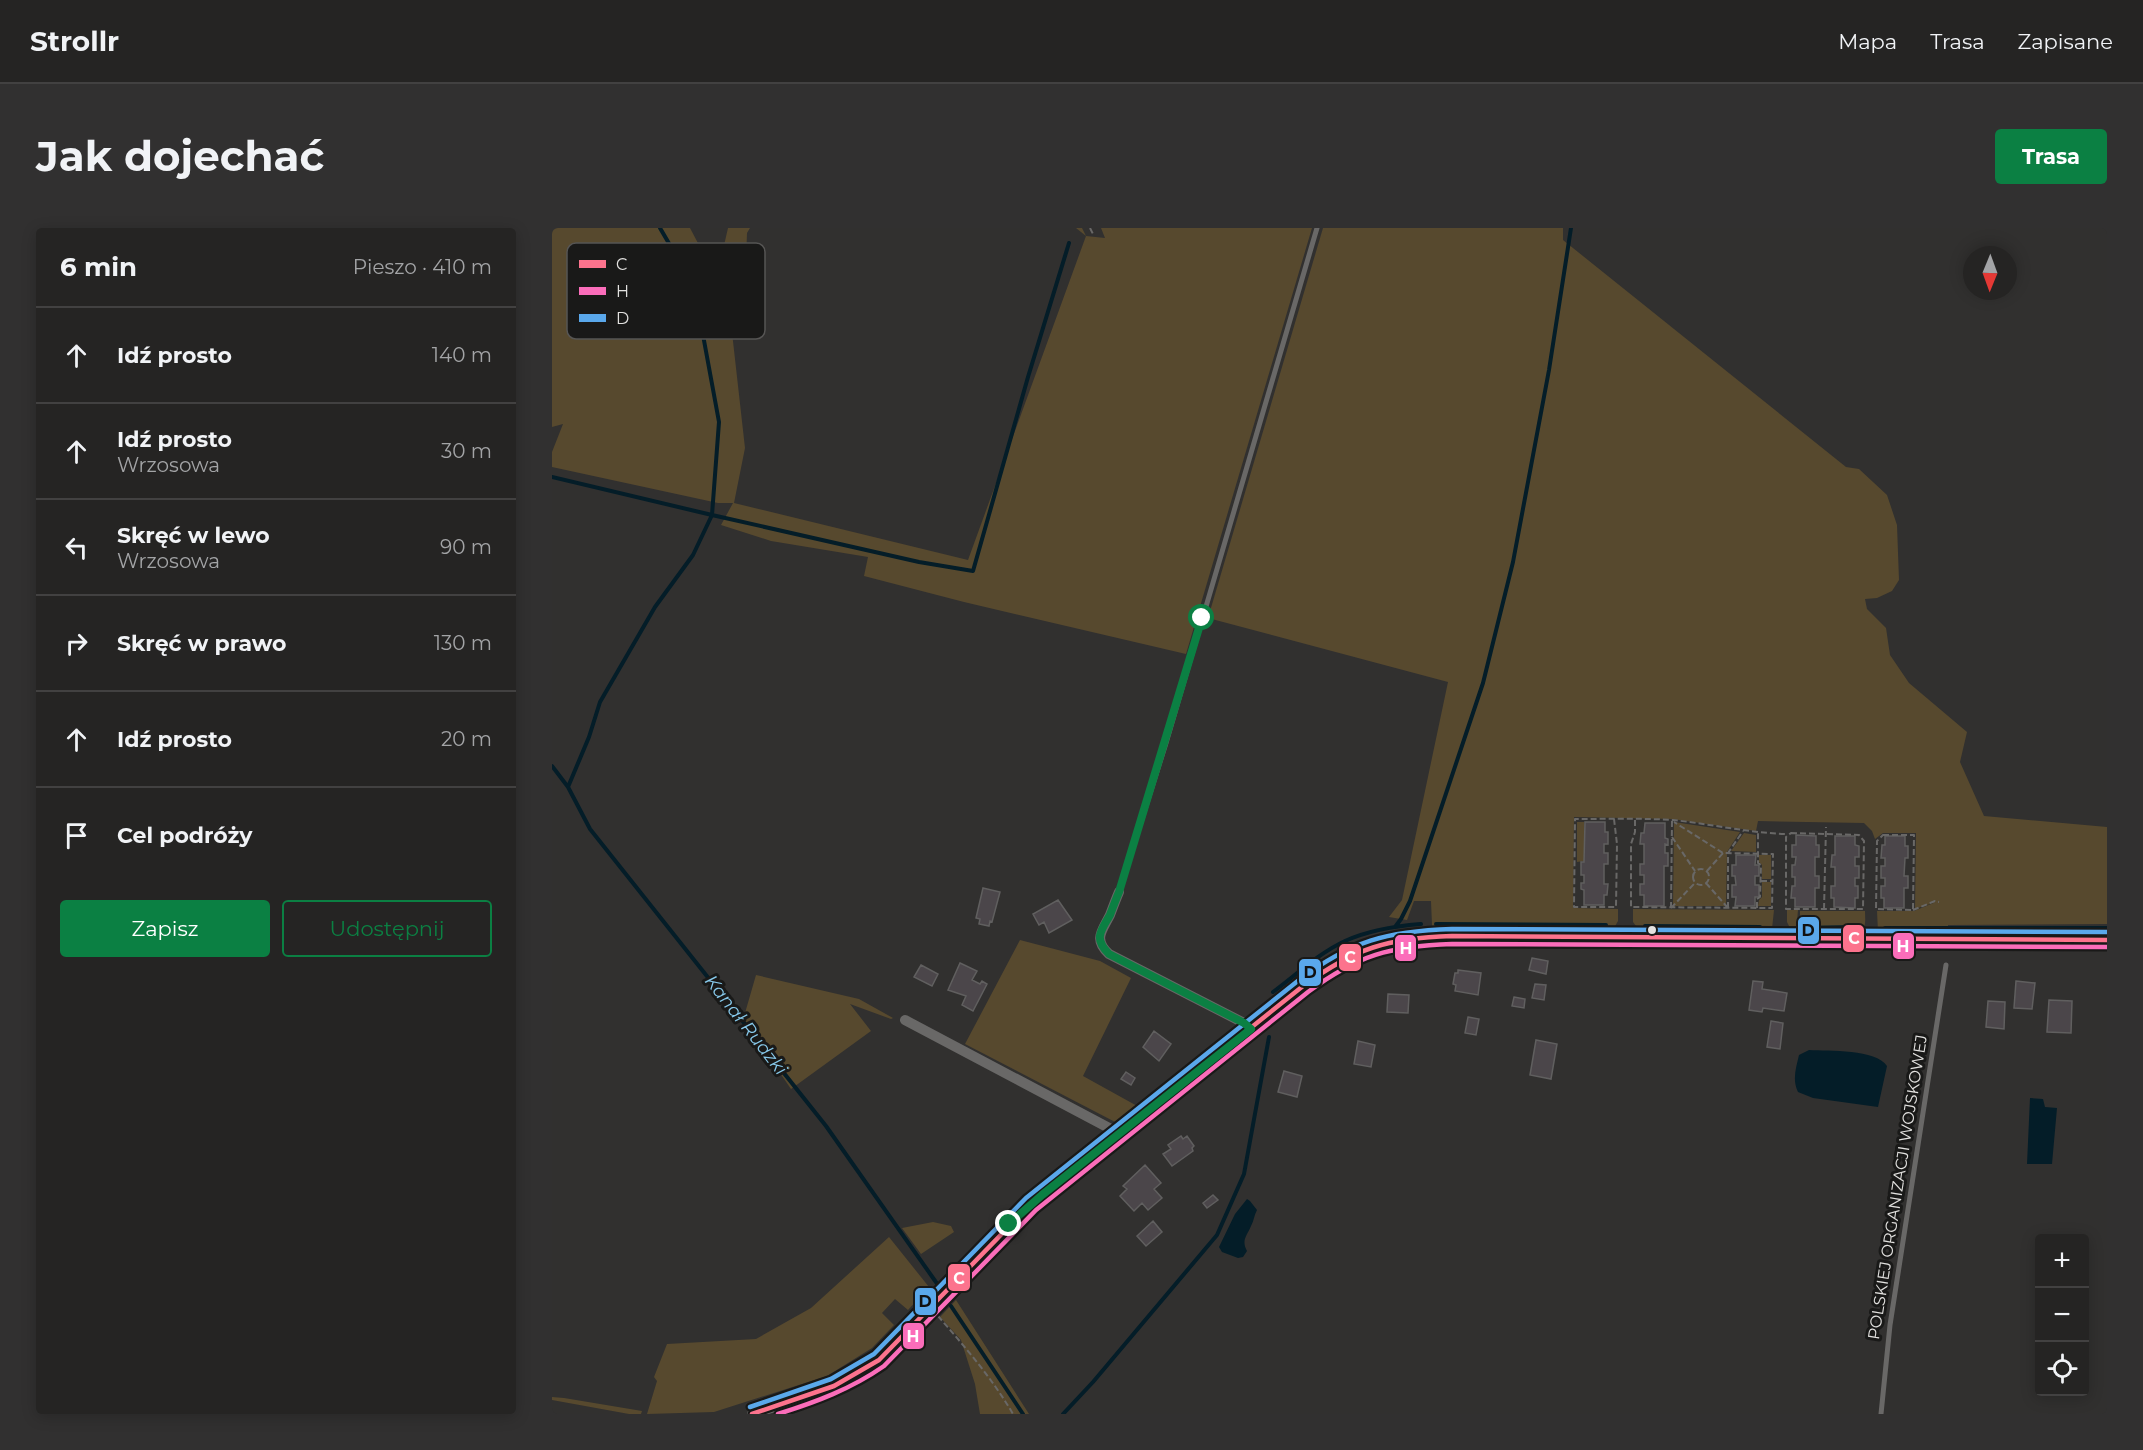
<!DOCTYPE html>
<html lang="pl">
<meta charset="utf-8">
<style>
:root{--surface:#252423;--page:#313030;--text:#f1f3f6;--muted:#a3a4a6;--line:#424141;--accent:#0b8043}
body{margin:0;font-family:Montserrat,sans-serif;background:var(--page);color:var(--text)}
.controls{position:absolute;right:18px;bottom:18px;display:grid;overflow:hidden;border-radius:6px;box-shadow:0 3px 15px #0003}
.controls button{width:54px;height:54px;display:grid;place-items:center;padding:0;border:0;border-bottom:2px solid var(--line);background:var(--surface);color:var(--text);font:30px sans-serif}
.compass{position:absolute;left:1411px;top:18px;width:54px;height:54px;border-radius:50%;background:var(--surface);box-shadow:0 3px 15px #0003;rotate:181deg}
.stop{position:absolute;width:18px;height:18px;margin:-14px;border:4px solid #0b8043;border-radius:50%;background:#fff}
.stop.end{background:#0b8043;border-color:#fff;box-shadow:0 2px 6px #0008}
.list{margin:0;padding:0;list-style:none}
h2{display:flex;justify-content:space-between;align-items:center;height:78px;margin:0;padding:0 24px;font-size:26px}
h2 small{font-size:20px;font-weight:400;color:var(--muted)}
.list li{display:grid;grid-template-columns:39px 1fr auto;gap:18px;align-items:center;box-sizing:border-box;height:96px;padding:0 24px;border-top:2px solid var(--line)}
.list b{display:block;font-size:22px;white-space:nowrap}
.list p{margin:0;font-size:20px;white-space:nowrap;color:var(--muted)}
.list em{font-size:20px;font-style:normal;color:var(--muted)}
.actions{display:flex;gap:12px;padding:18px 24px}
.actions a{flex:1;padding:14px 0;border:2px solid var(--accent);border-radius:6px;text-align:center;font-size:21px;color:var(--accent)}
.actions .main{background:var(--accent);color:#fff}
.icon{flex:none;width:33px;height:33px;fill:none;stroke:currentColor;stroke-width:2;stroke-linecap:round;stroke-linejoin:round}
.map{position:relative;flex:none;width:1555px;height:1186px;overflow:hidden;border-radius:6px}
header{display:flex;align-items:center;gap:36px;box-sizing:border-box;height:84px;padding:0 30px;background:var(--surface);border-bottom:2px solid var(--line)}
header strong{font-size:28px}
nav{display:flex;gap:33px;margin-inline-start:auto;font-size:21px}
.intro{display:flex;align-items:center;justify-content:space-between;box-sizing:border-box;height:144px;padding:0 36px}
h1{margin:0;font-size:42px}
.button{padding:15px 27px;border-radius:6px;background:var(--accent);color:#fff;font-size:21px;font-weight:700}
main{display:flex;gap:36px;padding:0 36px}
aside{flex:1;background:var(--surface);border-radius:6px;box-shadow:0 3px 15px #0003}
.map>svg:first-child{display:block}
</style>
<header>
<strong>Strollr</strong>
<nav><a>Mapa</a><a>Trasa</a><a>Zapisane</a></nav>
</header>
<div class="intro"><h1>Jak dojechać</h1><a class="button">Trasa</a></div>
<main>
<aside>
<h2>6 min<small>Pieszo · 410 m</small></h2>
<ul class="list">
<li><svg class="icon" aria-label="ahead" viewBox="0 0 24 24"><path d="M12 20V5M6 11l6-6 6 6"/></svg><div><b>Idź prosto</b></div><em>140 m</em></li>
<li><svg class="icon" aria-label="ahead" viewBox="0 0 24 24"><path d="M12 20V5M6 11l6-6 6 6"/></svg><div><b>Idź prosto</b><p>Wrzosowa</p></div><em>30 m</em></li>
<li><svg class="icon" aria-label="left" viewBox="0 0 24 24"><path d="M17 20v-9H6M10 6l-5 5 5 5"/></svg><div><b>Skręć w lewo</b><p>Wrzosowa</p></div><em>90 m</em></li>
<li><svg class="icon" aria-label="right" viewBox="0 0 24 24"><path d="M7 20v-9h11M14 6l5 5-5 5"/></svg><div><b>Skręć w prawo</b></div><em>130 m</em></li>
<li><svg class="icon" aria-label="ahead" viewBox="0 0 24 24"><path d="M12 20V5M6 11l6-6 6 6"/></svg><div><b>Idź prosto</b></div><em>20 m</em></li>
<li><svg class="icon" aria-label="arrive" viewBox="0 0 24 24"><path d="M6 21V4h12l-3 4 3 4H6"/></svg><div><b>Cel podróży</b></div></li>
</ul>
<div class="actions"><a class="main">Zapisz</a><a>Udostępnij</a></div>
</aside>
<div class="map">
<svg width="1555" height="1186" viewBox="0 0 1555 1186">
<rect width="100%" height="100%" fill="#31302f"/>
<!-- green -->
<path fill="#57492e" d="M0,0H138L157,36L170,26L176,0H198L195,5L194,35L183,33L174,51L193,220L182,275L416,332L534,8L524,0H530L534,8L553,10L549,0H760L634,426L412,374L312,348L316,329L219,313L169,297L181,275H166L0,239V224L11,196L0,199Z
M771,0H1011V12L1294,239L1307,241L1335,267L1345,297L1347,352L1340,363L1325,370L1313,371L1315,381L1334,400L1338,427L1357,455L1415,504L1408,534L1432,588L1555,599V696L1396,697V705L1326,704L1325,683H1362L1384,674L1363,681L1364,605H1331L1323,611L1320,603L1312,595L1206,593L1204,603L1120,591L1022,589L1021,680L1066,681V693L1062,700L1053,702H882L880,697L879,673H862L855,692L837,689L850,672L896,454L656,390Z
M1025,594H1032V633L1025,634Z
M1122,594L1188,604L1175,624L1174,678H1121Z
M1192,605L1204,607V624L1179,623Z
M1207,627H1219V651H1210V637L1207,634Z
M1210,654H1219V678H1206L1207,672L1210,669Z
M1081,681L1222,682L1220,701L1215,704H1125V699L1084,698L1081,694Z
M1235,682H1246L1245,694L1248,695V683H1313C1313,691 1315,701 1307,704H1253V701L1238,700L1235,694Z
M468,712L548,733L579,750L531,848L587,879L567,896L413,816Z
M204,747L307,771L341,790L339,791L298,776L319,803L239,861L191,792Z
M381,994L399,998L402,1004L369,1026L350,1000Z
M337,1009L377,1059L356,1082L343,1071L330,1085L342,1097L320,1120L275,1148L162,1184L95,1186L105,1153L102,1149L115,1116L204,1111L259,1080Z
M404,1072L477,1186H428L423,1156L409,1112L388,1089Z
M0,1169L12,1170L90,1183L89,1186H77L0,1172Z"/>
<!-- water -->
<path fill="#041d28" d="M1257,822C1277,823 1324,821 1335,838L1326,879L1261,870L1246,864C1240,852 1244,840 1247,827Z
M1478,870L1491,871L1493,879L1505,880L1500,936H1475Z
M695,971L698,973L705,982C702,987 702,993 699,998C695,1008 689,1012 695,1023L691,1029L686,1030L670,1024L667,1019L683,986Z"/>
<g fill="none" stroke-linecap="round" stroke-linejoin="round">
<!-- stream -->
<path stroke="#041d28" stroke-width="4" d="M0,249L160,287L167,194L151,107L129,36L108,0
M0,538L16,559L38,601L274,898L386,1057
M16,559L37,509L48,474L103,379L141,327L160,287L367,334L421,343L476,149L517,15
M884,696L1054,697
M1093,698L1208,699
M843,699L849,691L858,673L931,455L961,334L997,142L1019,0
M1248,700L1304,699
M1333,700H1555
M721,764C744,747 767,725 793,713C817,702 844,698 869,696
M399,1078L471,1186
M511,1186L541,1154L665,1007L692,946L717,809"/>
</g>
<!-- building -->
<path fill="#4b464a" stroke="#605f5f" stroke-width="1.5" d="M1033,594H1053V604H1056V616H1052V625H1056V636H1052V656H1056L1055,667H1052V677H1032V662L1029,661V655H1032V647H1029V634H1032Z
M1093,595H1113V610L1116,611V617L1113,616V625H1116V638H1112V678H1092V667H1088V656H1092V647H1088V636H1092V616H1088L1089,605H1092Z
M1244,607L1264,608V617H1267V629H1263V648H1267V660H1263V679H1243V670H1239L1240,658H1243V649H1240V637H1243L1244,629H1240V617H1244Z
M1283,608H1303V617L1307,618V629H1303V638H1307V650H1303V658H1306V670H1303V680L1282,679V670H1279V658H1283V639H1279L1280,627H1283Z
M1333,608H1353V618H1356V630H1353L1352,648H1356V660H1352V680H1332V670H1329V658H1333V650H1329V638H1333V630H1329L1330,617H1333Z
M1184,627H1204L1203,637H1207V648H1203V657H1207V669H1203V678H1183L1184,669H1180V657H1184L1183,648H1180V637H1184Z
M431,660L448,664L440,694L438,693L437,698L427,696L428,691L424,690Z
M506,672L520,692L497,705L492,694L487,697L481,686Z
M980,730L996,733L994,746L977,742Z
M408,735L425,743L420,752L428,756L430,753L435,756L421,783L410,777L414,768L396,762Z
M369,737L386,746L380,758L362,749Z
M906,742L929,745L926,767L903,763L904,757L901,756L903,745H906Z
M1201,753L1211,754L1210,761L1235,765L1232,783L1211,780L1210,784L1197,782Z
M1464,753L1483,755L1480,781L1462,780Z
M983,756L994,757L992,772L980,770Z
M836,766L857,767L856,785L835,784Z
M962,769L973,771L972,780L960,778Z
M1497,772L1520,773L1519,805L1495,804Z
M1436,773L1453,774L1452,801L1434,799Z
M916,789L927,791L924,807L913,805Z
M1219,793L1231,795L1228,821L1215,819Z
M602,803L619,816L607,833L591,819Z
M984,812L1005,816L999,851L978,847Z
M806,813L823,817L819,839L802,836Z
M732,843L750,848L745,869L726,864Z
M574,844L583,850L579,857L569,851Z
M629,908L631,911L635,908L642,918L640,920L641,923L620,938L611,926L619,921L616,917Z
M593,937L609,955L602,961L610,970L596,982L590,975L582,983L568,968L575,961L571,958Z
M661,967L666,972L655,980L651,975Z
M601,993L610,1004L594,1018L585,1008Z"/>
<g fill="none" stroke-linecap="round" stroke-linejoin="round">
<!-- path -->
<path stroke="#696867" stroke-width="2" stroke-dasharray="6 3" stroke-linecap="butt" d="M538,0L542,8
M1062,591L1065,616L1064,679H1022L1023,591C1055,591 1089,590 1121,592C1159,596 1197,605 1235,606
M1083,592V604L1079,616V679L1220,680L1221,626L1171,625L1122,594
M1239,605L1307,607L1312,613L1311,681H1234V609Z
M1331,607H1362L1361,682L1324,681L1325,613Z
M1120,609L1143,643
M1141 649a8 8 0 1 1 16 0a8 8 0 1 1-16 0Z
M1155,643L1171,625
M1209,653H1221
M1154,655L1176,680
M1119,680L1120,593
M1119,680L1142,656
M1176,680V625L1191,603
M1205,680V671L1208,669L1209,637L1206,635V605
M1272,681L1274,599
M1361,682L1383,673L1387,674
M386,1088C413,1119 440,1150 461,1186"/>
<!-- service -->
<path stroke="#696867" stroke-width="5" d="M567,664L614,515L765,0
M1329,1186L1338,1097L1394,737"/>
<!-- minor -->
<path stroke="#696867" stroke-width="10" d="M567,664C564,671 561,679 558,687C550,703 541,711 557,726L692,795L699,801
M353,792L557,900L564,908
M200,1186C245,1172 289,1161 327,1132L479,976L751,758C802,718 835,709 900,708L1555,712"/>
<!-- bus-1 casing -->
<g stroke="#191918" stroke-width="9">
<path id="bus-1" d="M200,1186L282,1158L327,1132L479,976L751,758C803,720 836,710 900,708L1555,712"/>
</g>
<!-- bus-2 casing -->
<g stroke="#191918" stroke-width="9">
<path id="bus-2" d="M226,1186C264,1174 299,1161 332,1138L484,982L756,764C806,727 838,718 900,716L1555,719"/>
</g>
<!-- bus-3 casing -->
<g stroke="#191918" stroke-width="9">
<path id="bus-3" d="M198,1179L279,1151L322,1126L474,970L747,752C799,713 835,703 900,701L1555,704"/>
</g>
<!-- bus-1 -->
<use href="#bus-1" stroke="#fc738d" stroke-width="4.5"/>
<!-- bus-2 -->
<use href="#bus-2" stroke="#fb6dba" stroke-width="4.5"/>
<!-- bus-3 -->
<use href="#bus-3" stroke="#5aa8eb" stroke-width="4.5"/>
</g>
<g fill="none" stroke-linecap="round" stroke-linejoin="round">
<!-- route -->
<path stroke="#0b8043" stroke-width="8" d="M457,996L490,967L699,801L692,795L557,726C541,710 549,703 558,687C561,679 564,671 567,664L650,390"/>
</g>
<!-- markers -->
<circle fill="#e3e2e0" stroke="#191918" stroke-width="2" cx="1100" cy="702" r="5"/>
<g text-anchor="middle" stroke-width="6" stroke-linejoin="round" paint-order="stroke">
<!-- street labels -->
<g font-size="16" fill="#e3e2e0" stroke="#191918">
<text transform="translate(1345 959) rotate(-81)" y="6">POLSKIEJ ORGANIZACJI WOJSKOWEJ</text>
</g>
<!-- water labels -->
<g font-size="18" font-style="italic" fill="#87c9eb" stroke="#191918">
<text transform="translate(194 797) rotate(52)" y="6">Kanał Rudzki</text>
</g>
</g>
<!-- legend -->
<rect x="15" y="15" width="198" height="96" rx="9" fill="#191918" stroke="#565554" stroke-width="1.5"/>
<rect x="27" y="32" width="27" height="8" fill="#fc738d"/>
<rect x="27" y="59" width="27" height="8" fill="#fb6dba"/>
<rect x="27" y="86" width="27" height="8" fill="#5aa8eb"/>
<g font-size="16" fill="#e3e2e0">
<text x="64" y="42">C</text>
<text x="64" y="69">H</text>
<text x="64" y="96">D</text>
</g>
<g stroke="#191918" stroke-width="2">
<rect x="1245" y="688" width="23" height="29" rx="6" fill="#5aa8eb"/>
<rect x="1290" y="696" width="23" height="29" rx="6" fill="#fc738d"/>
<rect x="1340" y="704" width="23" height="28" rx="6" fill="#fb6dba"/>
<rect x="842" y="706" width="23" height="28" rx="6" fill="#fb6dba"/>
<rect x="786" y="715" width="24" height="29" rx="6" fill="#fc738d"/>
<rect x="746" y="730" width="24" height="29" rx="6" fill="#5aa8eb"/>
<rect x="395" y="1035" width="24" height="29" rx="6" fill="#fc738d"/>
<rect x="362" y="1059" width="23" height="29" rx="6" fill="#5aa8eb"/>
<rect x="350" y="1094" width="23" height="28" rx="6" fill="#fb6dba"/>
</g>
<g font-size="16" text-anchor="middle" font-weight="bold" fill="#fff">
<text x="1302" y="716">C</text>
<text x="1351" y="724">H</text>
<text x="854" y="726">H</text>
<text x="798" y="735">C</text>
<text x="407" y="1056">C</text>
<text x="361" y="1114">H</text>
</g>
<g font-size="16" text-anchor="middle" font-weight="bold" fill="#111">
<text x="1256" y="708">D</text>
<text x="758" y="750">D</text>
<text x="373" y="1079">D</text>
</g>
</svg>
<div class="controls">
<button>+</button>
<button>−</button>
<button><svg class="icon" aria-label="locate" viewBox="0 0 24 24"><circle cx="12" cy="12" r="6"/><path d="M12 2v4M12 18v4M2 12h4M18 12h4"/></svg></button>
</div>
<svg class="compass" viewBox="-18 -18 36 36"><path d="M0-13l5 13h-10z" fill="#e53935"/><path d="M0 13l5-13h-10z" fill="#a3a4a6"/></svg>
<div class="stop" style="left:650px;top:390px"></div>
<div class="stop end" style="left:457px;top:996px"></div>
</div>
</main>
